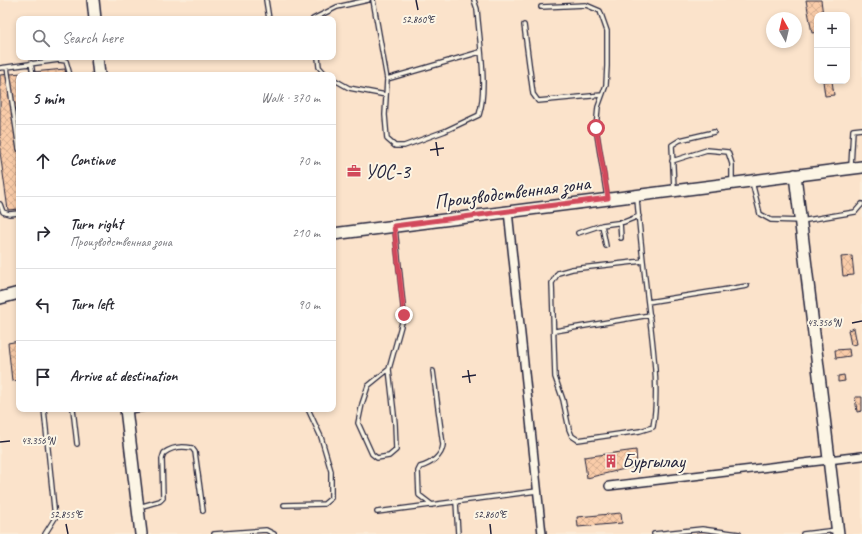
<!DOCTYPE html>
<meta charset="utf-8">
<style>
:root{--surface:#fff;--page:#f2f2f3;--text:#2b2b33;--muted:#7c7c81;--line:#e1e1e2}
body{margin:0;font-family:Caveat,sans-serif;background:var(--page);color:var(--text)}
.controls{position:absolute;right:12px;top:12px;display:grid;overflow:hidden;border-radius:8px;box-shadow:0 2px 6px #0003}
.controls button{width:36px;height:36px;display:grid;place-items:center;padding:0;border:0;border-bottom:1px solid var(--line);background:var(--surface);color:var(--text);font:20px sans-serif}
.compass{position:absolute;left:766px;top:12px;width:36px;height:36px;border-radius:50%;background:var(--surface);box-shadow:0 2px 6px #0003;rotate:352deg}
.stop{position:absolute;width:12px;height:12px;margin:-9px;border:3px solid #d1495b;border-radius:50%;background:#fff}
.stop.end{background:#d1495b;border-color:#fff;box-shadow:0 1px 4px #0008}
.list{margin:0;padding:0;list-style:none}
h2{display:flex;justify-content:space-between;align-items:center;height:52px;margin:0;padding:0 16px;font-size:17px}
h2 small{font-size:13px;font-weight:400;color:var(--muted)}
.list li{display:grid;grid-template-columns:26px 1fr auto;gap:12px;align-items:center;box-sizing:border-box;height:72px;padding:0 16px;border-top:1px solid var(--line)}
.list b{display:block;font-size:15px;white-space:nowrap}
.list p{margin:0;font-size:13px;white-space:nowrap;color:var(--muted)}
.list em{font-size:13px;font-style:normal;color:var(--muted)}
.icon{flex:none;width:22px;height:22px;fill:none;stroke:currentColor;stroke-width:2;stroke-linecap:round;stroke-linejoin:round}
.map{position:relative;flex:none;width:862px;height:534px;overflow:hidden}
.search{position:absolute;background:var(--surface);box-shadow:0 2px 6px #0003;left:16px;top:16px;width:320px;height:44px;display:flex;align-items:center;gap:10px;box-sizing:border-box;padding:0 14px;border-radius:8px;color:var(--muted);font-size:15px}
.panel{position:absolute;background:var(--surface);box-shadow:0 2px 6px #0003;left:16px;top:72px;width:320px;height:340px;border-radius:8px}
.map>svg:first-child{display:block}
</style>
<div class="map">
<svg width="862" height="534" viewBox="0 0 862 534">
<defs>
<pattern id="building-cross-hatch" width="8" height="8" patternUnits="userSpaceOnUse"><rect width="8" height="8" fill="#facca9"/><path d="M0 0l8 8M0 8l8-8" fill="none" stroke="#d6af92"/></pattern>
</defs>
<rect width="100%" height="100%" fill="#fcedd9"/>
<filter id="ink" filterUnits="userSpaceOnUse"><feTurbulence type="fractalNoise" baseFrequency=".025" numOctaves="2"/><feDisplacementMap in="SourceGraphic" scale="8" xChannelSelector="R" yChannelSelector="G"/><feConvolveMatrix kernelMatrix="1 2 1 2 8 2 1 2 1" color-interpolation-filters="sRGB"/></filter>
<g filter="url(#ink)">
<!-- built -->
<path fill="#fbe3cb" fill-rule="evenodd" d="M0,0H862V534H0ZM817,15H847V81H817ZM772,18H796V42H772ZM19,19H333V57H19ZM19,75H333V409H19Z"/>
<!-- building -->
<path fill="url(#building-cross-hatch)" stroke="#22223b" d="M806,0H821L823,15H817V32L812,33Z
M65,69L66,75H19V209L8,210L0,152V75Z
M823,81H832L834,95L825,96Z
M852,256L854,275L843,276L841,257Z
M854,328L857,344L851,345L848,330Z
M19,341V380L12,381L8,343Z
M849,349L850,356L836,358L835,350Z
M844,375L845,381L838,382V376Z
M855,397H862V411L857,412Z
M636,450L637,466L587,478L584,457Z
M621,513L622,523L578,527L577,517Z"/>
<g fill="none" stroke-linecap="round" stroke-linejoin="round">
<!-- lane casing -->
<g stroke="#22223b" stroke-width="6">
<path id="lane" d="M266,0L269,19
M373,0L387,79L385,115L387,139L395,146H404L445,131L479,115C488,88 479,38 477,9L474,0
M541,7L586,5L600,11L607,31V66L606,85L598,107L596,128L607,197
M313,19L337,7L368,0
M524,25L533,94L538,101L602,95
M318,57L319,67L326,75
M31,63L33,75
M7,67L19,149
M0,68L59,60L66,61L70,75
M333,79L349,88L386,95
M387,79L480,52
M672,161L707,150L728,152L732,164V182
M851,166L853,130L862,129
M752,182L760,214L771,220L801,221L855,212L862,204
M674,189L672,145L680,140L714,132
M637,198C640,239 645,279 650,320C654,355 659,392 653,427L640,431L578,440L572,436L569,429L563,400L555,377L552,283L558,273L572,269L643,261
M0,204L3,212L9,214L19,213
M620,222L621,238
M602,225L606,246
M578,233L602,225L624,222L639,216
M648,302L747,286
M555,331L650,315
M389,369L368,386L362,404L358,423L372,454L377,458L389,456L396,450L395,423L389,369L404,315L395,228
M44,409L55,518L45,534
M73,409L77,444
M128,411L145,409
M456,502L458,534
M284,505L324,504L331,498V471L321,437L308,409
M432,505L419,495L418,471L420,467C431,464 442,456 443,445L433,371
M139,507L160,501L163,498L162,459L164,453C172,447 183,446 192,448L195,452L203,511
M377,512L537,491
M214,534L266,530L274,534
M654,534L702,529L739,534
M803,534L837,530"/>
</g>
<!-- street casing -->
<g stroke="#22223b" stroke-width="10">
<path id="street" d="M508,211L542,534
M609,486L862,456"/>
</g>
<!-- secondary casing -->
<g stroke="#22223b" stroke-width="14">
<path id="secondary" d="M93,0L95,19
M97,57L99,75
M795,175L838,534
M333,234L862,167
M0,298L19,293
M126,409L141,534"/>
</g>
<!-- lane -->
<use href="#lane" stroke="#fcf5e5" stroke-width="3.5"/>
<!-- street -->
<use href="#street" stroke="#fcf5e5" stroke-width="7"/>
<!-- secondary -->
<use href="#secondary" stroke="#fcf5e5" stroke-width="11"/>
</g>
</g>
<g fill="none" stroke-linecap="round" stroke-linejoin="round" filter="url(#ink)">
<!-- route -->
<path stroke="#d1495b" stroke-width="5" d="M404,315L394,226L608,198L596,128"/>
</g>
<!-- ticks -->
<path fill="none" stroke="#22223b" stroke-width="1.5" d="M416,0L418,10M436,142L438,156M430,150L444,148M852,323L862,321M468,370L470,383M462,377L476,375M0,442L10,441M66,524L68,534M490,524L491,534"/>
<!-- icons -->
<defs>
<g id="office-bare" transform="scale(1.08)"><path d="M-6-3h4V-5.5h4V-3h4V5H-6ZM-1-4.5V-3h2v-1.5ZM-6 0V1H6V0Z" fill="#d1495b" stroke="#fcf5e5" stroke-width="2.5" paint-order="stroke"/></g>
<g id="building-bare" transform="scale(1.08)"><path d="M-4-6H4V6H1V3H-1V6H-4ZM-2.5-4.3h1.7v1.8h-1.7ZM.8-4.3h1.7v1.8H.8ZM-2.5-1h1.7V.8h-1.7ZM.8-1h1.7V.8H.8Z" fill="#d1495b" stroke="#fcf5e5" stroke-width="2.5" paint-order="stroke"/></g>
</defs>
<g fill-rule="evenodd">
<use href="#office-bare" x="354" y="171"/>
<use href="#building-bare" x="611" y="461"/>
</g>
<g text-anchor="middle" stroke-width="4" stroke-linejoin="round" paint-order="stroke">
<!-- poi labels -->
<g font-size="20" fill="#22223b" stroke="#fcf5e5" text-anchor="start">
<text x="365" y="178">УОС-3</text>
<text x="622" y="468">Бургылау</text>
</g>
<!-- street labels -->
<g font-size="20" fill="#22223b" stroke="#fcf5e5">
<text transform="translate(512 192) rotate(-7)" y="7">Производственная зона</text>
</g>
</g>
<g font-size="10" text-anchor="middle" fill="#22223b" stroke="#fcf5e5" stroke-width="4" stroke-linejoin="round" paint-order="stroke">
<text x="418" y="23">52.860°E</text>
<text x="824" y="326">43.356°N</text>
<text x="38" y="444">43.356°N</text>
<text x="66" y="518">52.855°E</text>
<text x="490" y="518">52.860°E</text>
</g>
</svg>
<div class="controls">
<button>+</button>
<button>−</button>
</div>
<svg class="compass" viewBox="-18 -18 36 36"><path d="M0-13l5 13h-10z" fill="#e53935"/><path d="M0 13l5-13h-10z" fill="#7c7c81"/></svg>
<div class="stop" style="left:596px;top:128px"></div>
<div class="stop end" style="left:404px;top:315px"></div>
<div class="search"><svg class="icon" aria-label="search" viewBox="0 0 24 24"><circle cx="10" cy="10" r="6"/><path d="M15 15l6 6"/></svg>Search here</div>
<section class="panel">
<h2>5 min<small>Walk · 370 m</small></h2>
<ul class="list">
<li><svg class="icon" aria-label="ahead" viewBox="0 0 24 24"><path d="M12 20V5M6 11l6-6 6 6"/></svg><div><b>Continue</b></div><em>70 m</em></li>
<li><svg class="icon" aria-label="right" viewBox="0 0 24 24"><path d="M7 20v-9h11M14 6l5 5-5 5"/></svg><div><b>Turn right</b><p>Производственная зона</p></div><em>210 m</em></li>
<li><svg class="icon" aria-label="left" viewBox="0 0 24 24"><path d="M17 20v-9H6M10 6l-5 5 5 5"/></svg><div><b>Turn left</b></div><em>90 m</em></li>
<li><svg class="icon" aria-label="arrive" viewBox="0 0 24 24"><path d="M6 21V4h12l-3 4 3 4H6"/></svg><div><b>Arrive at destination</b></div></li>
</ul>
</section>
</div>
